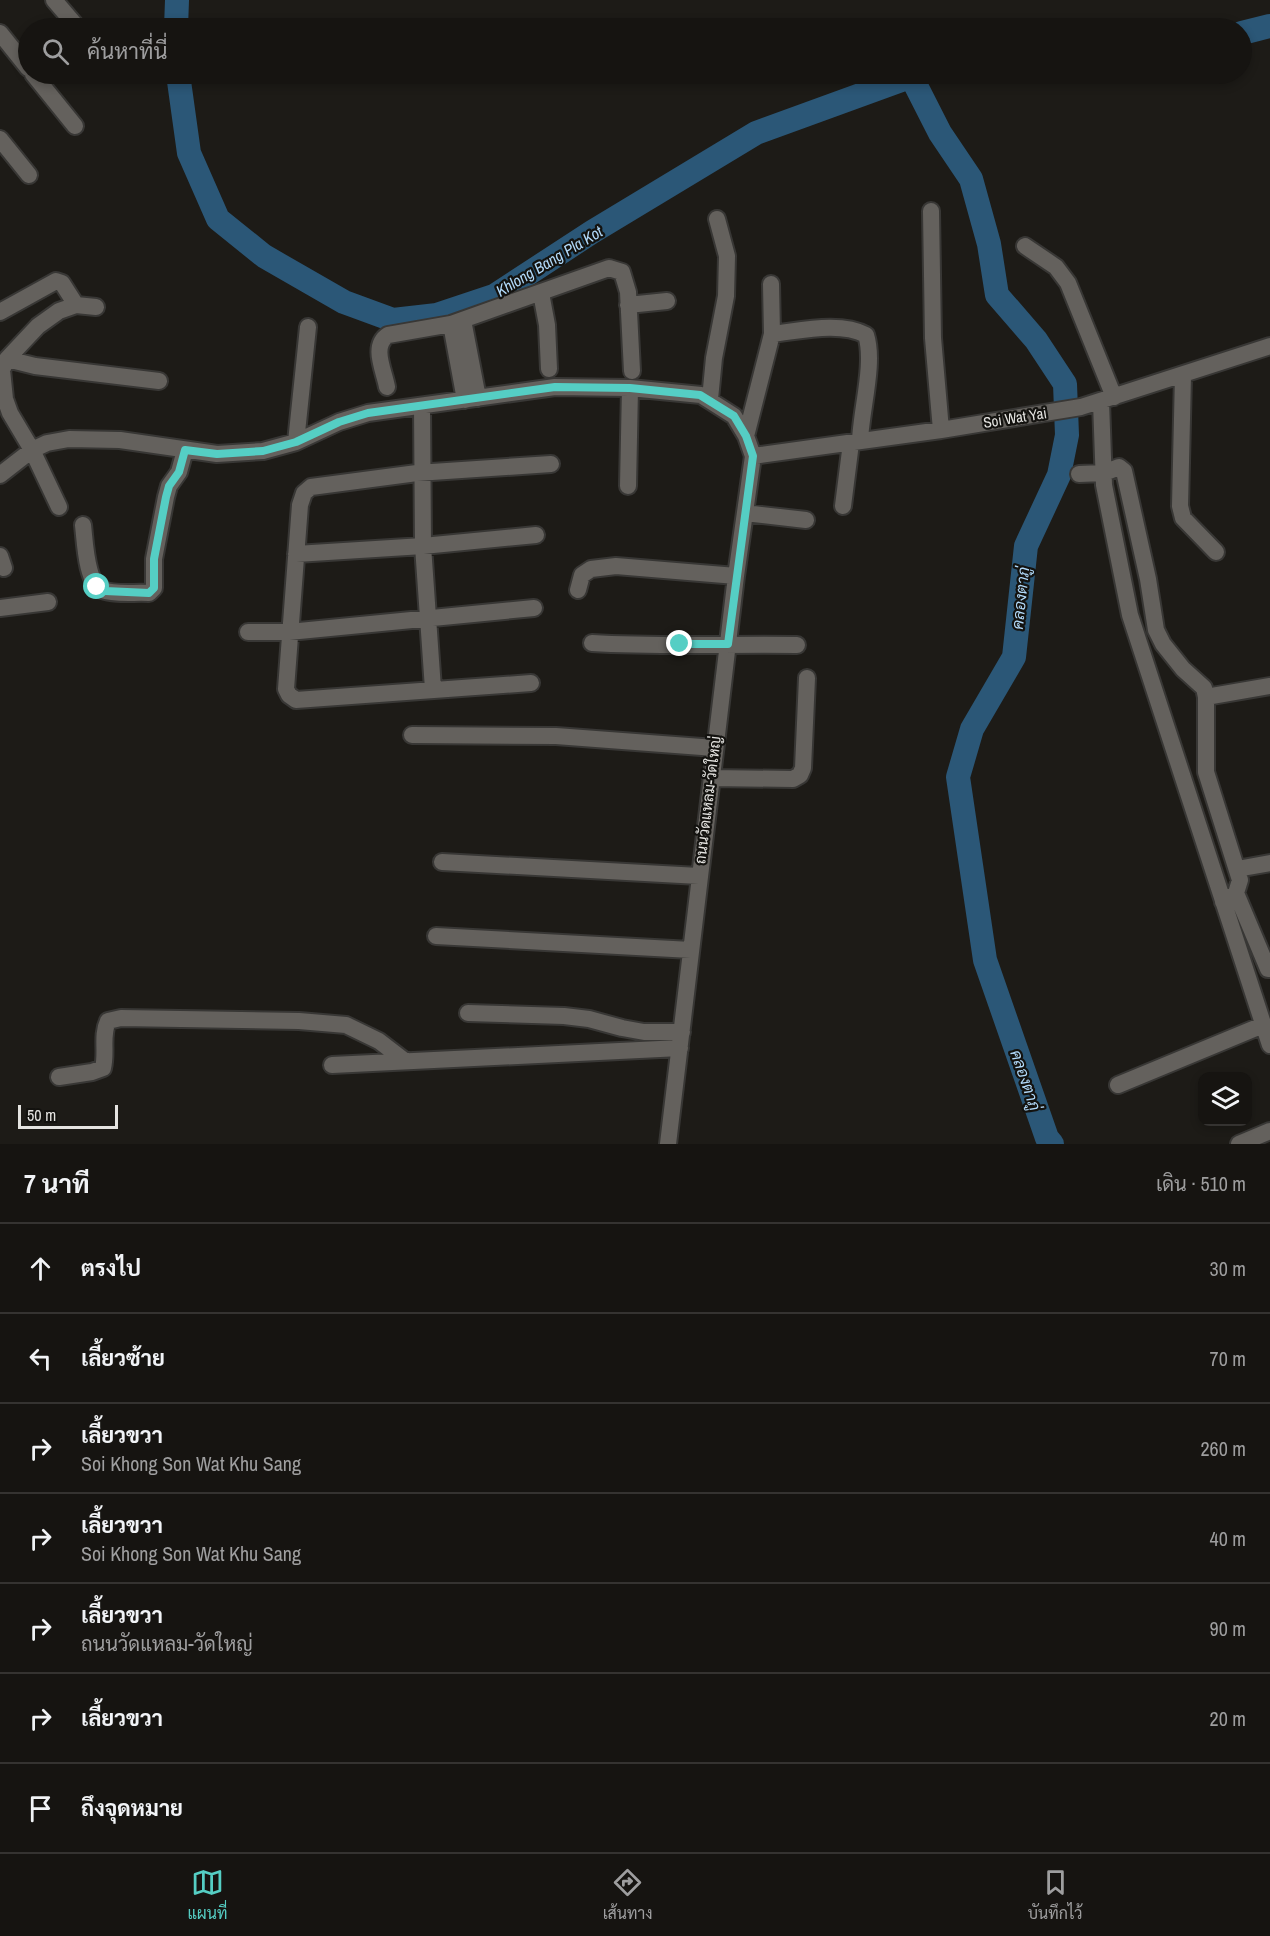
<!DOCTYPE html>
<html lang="th">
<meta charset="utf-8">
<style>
:root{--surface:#161411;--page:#23211f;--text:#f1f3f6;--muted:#9e9e9f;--line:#353331;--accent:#55cec4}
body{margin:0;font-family:"Archivo Narrow",Sarabun,sans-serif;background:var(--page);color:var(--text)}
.controls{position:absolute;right:18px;bottom:18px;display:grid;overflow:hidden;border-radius:12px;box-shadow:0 3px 9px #0003}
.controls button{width:54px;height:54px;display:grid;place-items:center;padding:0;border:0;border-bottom:2px solid var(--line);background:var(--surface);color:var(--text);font:30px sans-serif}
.scale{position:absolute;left:18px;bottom:15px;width:100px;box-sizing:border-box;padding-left:6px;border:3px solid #e5e4e1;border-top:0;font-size:16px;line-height:21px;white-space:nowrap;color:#e5e4e1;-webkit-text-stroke:4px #13120f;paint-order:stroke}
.stop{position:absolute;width:18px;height:18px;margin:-14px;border:4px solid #55cec4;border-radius:50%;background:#fff}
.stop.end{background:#55cec4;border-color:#fff;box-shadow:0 2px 6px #0008}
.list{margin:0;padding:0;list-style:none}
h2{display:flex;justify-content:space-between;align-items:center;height:78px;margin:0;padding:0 24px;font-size:26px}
h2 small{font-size:20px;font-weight:400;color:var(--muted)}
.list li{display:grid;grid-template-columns:39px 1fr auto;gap:18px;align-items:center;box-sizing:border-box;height:90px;padding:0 24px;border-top:2px solid var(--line)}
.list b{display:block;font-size:22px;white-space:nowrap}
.list p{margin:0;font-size:20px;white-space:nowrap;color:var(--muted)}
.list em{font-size:20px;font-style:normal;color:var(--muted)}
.icon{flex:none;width:33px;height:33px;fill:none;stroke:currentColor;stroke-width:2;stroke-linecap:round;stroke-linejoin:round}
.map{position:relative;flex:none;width:1270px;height:1144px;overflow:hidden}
.search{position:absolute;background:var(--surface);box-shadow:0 3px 9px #0003;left:18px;right:18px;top:18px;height:66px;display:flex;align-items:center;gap:15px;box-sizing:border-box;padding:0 21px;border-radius:33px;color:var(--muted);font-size:22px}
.sheet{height:708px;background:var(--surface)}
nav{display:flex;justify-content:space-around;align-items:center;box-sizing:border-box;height:84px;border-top:2px solid var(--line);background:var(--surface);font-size:16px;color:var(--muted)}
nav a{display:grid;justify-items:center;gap:3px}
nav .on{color:var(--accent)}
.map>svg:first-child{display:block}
</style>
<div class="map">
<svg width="1270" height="1144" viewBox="0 0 1270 1144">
<rect width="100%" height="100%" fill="#1d1b17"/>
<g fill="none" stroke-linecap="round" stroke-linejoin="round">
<!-- river -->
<path stroke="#2b5777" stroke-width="24" d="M176,28L177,0
M1242,33L1270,26
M178,74L189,153L218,219L264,256L344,302L393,320L437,315L494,296L592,232L756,133L918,74
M911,76L940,133L971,179L989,244L997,295L1036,340L1065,384L1067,435L1059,475L1026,546L1014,657L972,729L958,777L985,960L1047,1138L1052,1144"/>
<!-- minor casing -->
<g stroke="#383735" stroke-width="20">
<path id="minor" d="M54,0L78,28
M0,33L28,68
M33,74L75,126
M0,139L29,175
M931,211L933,338L941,430
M1025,246L1056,267L1068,283L1114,397
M541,293L547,325L549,369
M628,305L667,301
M0,312L56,281L62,283L76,305
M463,320L478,398
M451,324L465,400
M772,334C800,331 840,321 866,335C875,363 861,410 860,441
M7,359L35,366L159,381
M1183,375L1180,506L1183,518L1216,552
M387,387C384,370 371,346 388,335L451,324L609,268L622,272L628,292L632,371
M710,399L714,358L726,296L727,256L717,219
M1101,402L1104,485L1130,615L1270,1045
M422,406L423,546L433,689
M746,436L772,334L771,284
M296,442L308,327
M753,456L941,430L1081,407L1270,346
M1079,474L1104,473L1119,467L1124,471L1148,579L1156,630L1163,644L1183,669L1204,688L1206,697V772L1240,880L1236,893L1223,902
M0,475L32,450L47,443L69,439L120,440L217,454L263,451L296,442L339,422L368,413L555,387L630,388L701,395L734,416L746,436L753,456L736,576L668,1144
M628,486L630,388
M843,506L851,443
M59,507L32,450L10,413L5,399L2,370L7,359L38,326L59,311L76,305L96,307
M745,513L806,520
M83,525C85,541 86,583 102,590C115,595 135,592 149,593L154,588V559L166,497L169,486L179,472L185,450
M296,554L423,546L536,535
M0,556L4,568
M578,590L582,575L591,569L616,566L736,576
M0,608L48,602
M248,632H289L534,608
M592,643C660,647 729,644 797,645
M531,683L296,700L289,695L286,689L300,505L304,493L311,487L417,473L551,464
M1206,697L1270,686
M412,735L556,736L715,748
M711,778L793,779L800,775L803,768L807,678
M442,862L699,876
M1237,869L1270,863
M1236,893L1268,969H1270
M436,936L691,950
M468,1013L564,1016L589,1019L622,1028L644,1032H682
M332,1065L680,1048
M59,1077L92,1072L103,1068C107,1052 101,1036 108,1021L121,1018L299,1021L346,1025L379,1041L405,1061
M1118,1085L1263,1025
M1239,1144L1270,1131"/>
</g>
<!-- minor -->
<use href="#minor" stroke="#64615d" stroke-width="16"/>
</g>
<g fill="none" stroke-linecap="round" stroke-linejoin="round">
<!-- route -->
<path stroke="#55cec4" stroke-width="8" d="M97,587L105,591L149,593L154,588V559L166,497L169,486L179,472L185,450L217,454L263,451L296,442L339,422L368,413L555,387L630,388L700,395L734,416L746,436L753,456L728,644H680"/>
</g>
<g text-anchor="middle" stroke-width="4.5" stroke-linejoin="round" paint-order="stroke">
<!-- street labels -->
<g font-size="15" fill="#e5e4e1" stroke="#13120f">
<text transform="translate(1015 418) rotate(-9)" y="5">Soi Wat Yai</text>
<text transform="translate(708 800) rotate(-83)" y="5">ถนนวัดแหลม-วัดใหญ่</text>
</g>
<!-- water labels -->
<g font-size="16" font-style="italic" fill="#b1d9f9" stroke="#13120f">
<text transform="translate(549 261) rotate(-31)" y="6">Khlong Bang Pla Kot</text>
<text transform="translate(1020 598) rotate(-84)" y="6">คลองตาภู่</text>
<text transform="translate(1026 1080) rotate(71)" y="6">คลองตาภู่</text>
</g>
</g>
</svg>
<div class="controls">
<button><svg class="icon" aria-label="layers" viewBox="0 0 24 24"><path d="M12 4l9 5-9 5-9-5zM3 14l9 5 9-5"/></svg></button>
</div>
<div class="scale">50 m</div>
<div class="stop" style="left:97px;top:587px"></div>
<div class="stop end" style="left:680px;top:644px"></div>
<div class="search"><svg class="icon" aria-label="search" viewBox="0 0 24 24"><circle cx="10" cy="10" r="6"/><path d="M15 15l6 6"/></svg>ค้นหาที่นี่</div>
</div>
<section class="sheet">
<h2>7 นาที<small>เดิน · 510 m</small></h2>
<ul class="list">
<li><svg class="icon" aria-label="ahead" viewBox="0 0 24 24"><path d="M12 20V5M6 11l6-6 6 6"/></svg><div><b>ตรงไป</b></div><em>30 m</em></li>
<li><svg class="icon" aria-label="left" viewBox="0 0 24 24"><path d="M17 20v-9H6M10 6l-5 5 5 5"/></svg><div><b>เลี้ยวซ้าย</b></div><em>70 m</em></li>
<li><svg class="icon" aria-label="right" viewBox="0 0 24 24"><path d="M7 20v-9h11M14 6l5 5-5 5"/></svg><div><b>เลี้ยวขวา</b><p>Soi Khong Son Wat Khu Sang</p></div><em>260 m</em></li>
<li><svg class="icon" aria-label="right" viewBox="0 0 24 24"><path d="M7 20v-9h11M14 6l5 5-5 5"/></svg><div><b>เลี้ยวขวา</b><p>Soi Khong Son Wat Khu Sang</p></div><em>40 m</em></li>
<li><svg class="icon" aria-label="right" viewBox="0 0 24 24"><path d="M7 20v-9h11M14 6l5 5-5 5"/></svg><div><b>เลี้ยวขวา</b><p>ถนนวัดแหลม-วัดใหญ่</p></div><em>90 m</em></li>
<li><svg class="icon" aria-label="right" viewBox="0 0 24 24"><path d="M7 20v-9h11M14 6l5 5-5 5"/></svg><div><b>เลี้ยวขวา</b></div><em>20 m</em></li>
<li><svg class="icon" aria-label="arrive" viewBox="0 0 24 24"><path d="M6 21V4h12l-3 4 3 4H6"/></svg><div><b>ถึงจุดหมาย</b></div></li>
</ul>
</section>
<nav>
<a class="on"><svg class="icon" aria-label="map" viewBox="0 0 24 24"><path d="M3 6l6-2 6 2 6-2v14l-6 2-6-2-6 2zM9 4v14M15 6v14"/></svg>แผนที่</a>
<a><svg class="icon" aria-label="directions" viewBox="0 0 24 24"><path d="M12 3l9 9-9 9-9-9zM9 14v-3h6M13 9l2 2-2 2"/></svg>เส้นทาง</a>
<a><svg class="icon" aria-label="saved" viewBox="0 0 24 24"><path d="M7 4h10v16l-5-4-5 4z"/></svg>บันทึกไว้</a>
</nav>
